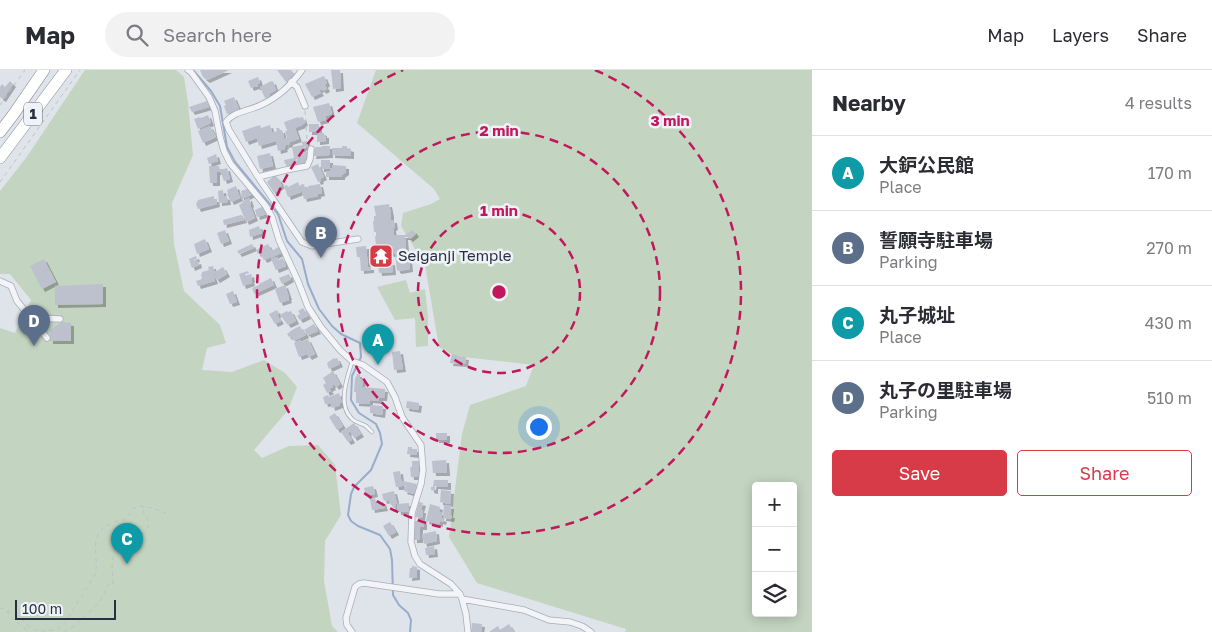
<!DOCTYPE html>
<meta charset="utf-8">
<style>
:root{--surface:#fff;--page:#f2f2f3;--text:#2b2b33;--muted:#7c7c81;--line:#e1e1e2;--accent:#d73b47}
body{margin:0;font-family:"Golos Text","Noto Sans JP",sans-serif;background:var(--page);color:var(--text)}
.controls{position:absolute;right:15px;bottom:15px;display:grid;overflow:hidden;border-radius:5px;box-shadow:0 2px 12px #0003}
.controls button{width:45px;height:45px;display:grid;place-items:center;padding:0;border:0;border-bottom:1px solid var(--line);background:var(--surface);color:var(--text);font:25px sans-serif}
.scale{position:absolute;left:15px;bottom:12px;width:101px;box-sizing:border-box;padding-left:5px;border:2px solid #272f42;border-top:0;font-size:14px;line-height:18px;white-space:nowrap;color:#272f42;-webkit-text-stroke:4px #eff2f7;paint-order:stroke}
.you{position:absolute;left:538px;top:356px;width:18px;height:18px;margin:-12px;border:4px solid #fff;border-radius:50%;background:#1a73e8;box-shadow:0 0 0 8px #1a73e833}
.badge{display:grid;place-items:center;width:32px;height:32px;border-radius:50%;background:var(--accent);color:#fff;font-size:16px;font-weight:700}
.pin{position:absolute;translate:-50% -41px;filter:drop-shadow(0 1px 2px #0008)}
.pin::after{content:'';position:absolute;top:26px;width:18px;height:15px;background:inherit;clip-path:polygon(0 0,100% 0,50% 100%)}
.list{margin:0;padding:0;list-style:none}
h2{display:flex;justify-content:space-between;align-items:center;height:65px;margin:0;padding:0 20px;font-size:21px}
h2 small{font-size:16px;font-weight:400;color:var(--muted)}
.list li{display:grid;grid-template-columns:32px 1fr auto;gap:15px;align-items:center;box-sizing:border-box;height:75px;padding:0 20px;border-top:1px solid var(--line)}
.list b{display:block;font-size:19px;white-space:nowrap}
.list p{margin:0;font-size:16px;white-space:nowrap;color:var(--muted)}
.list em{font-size:16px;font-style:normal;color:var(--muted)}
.actions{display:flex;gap:10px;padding:15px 20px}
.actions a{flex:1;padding:11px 0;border:1px solid var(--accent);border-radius:5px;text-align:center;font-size:18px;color:var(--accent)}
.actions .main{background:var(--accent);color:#fff}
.icon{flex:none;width:28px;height:28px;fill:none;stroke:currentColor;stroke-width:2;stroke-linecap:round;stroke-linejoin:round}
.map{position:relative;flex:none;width:812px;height:562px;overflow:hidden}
header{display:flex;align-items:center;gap:30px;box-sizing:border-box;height:70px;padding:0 25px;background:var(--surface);border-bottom:1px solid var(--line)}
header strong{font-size:24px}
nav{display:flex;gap:28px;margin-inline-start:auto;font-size:18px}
.search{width:350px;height:45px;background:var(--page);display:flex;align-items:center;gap:12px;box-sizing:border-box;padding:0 18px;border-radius:28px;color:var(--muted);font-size:19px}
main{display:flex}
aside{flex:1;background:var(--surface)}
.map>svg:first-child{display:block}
</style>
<header>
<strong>Map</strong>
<div class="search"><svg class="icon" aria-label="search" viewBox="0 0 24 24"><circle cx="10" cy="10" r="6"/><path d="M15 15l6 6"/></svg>Search here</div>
<nav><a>Map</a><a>Layers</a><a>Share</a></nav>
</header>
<main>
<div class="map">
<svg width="812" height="562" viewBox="0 0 812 562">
<defs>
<filter id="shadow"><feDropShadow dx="3" dy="3" stdDeviation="0" flood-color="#0004"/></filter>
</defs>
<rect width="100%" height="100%" fill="#dfe3ea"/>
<!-- green -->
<path fill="#c3d4c0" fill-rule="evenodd" d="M85,0H176L184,7L188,33L193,85L172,133L174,174L184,221L220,255L226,273L207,278L202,300L232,302L264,290L285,303L297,317L288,340L254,380L262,388L289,376L318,375L335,395L341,445L325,471L324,511L332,556L338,562H0V258L15,263L31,230L10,204H0V121L26,88Z
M376,0H812V562H625L626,559L477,513L449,467L462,364L470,335L526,316L534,295L455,286L439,277L425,195L401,156L403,143L431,134L440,129L434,119L357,53ZM756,416H793V543H756Z
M406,210L410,223L425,219L428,246V276L416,277L415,248L395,250L377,217Z"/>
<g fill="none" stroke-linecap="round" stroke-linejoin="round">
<!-- stream -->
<path stroke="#98adcc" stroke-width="2" d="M193,0L211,21L220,36L227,77L235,92L278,144L287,171L302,189L308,214L319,239L332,256L341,264L360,273L361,287L352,306L351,330L359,343L376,354L380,363L382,374L371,400L354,417L351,424L348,445L351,451L358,456L380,465L390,479L392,490L393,525L399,535L408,543L411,550L410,562"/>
</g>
<!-- building -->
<path fill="#bcc1cd" filter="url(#shadow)" d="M200,0H229L207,10L203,7Z
M277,0H291L295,5L286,12Z
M331,0H340L341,18L333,19Z
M324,6L327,13L325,15L327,19L323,21L322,19L319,20L321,23L312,27L305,14Z
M258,7L260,13L258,14V17H257L256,16L251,18L248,11Z
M10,11L13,14L3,29L0,27V17L2,14L5,17Z
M271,11L272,12L273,11L276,20L269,24L270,26L265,28L260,17Z
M234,27L239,39L227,44L224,36L226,35L224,31Z
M207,31L209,37L192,42L189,37Z
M329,33L332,44L326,46V50L318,52L313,37Z
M208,45L211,53L198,59L194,49L200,47L201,48Z
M298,47V48L303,47L305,53L302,54L303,55L295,58L299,69L290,72V74L286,75L284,69L287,68L285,61H287L284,52Z
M309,54H319V62H309Z
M260,55L261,58L270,55L272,63L277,61L276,58H279L280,60H282L284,67L282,70L284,69L286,76L284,77L285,79L278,81L276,71L259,76L257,68L246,72L242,61Z
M210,56L216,67L203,73L198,61Z
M317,63H324V65H326V71L317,72Z
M307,71L308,76L303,78V82H307L308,89H305L306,94L298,95L297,89H296L297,96L287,98L286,94H285L284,90L294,88L292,77L303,75L301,72Z
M322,76H330V85L313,86L315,77H322Z
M342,76H347V78L351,79V86L332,85V78H342Z
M270,83L273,96L260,99L257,86Z
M216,84L218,91L209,94L207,88Z
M321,90H330V99H321Z
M318,94L324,107L320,109L321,111L318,112L311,97Z
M332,95L346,96V102L342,105V107H326V101H330V98H332Z
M209,96H219L220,102H217V113H210Z
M227,98L230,109L224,111L220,100Z
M275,105L281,112L280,113L282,115L277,119L278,120L274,123L267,112Z
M298,112L301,122L288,127L284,116L287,115L288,117Z
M304,114L305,119L308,118V116L320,114L322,123L318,124V126L304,129L300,115Z
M236,116L240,128L231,132L227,124H228L227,120Z
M250,118L253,124L242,129L240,124H242L241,121Z
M223,120L224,126L227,127L228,132L219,133L218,121Z
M214,126V129H216L217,134L198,139L196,134L198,130Z
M249,128L251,134L250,135L255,148L246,152L239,135L243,132V131Z
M389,134L391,144L384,145L391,144V150H394L395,157L393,158L394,165H405L413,160L416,164L410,169L408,167H405L406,180L397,181L398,186H401V189L409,188L410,199L399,201L397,200L395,184H391L390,181L386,182L387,193L392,192L393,202L379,203L375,166H376V162H374L373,151H374V146H376L374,136Z
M264,136L267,144L257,147L255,140Z
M241,145L243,146L244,150L224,155L223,150Z
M259,156L262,163L250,167L249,160Z
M225,160L229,171L221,174L217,163Z
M205,169L209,179L197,184L194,174Z
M252,174L254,178L239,184L237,181Z
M268,174L272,181L280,176L283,182L271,188V187L264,190L260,183L258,184L256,180Z
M366,176L368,197H371V200L361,201L360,187H357L356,177Z
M196,186L197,189L194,190L195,192L198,191L199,195L192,198L189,189Z
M277,187L278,190L283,188L286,196L276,200L271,189Z
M44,189L56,212L42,219L30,196Z
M213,196L215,205H213L215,211L198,216L196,211L202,209L201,204H202V202L209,200L208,197Z
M223,197L227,204L217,210L214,206L216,205L215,202Z
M248,201L249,203L245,204L246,206L251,204L252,209L251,210L252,213L243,216L239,204Z
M289,204L291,209L282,214L279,208Z
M271,208L274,215L254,224L252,218L259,215V214Z
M103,214V234L55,235V216Z
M285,215L289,227H288L289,230L280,233L275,219Z
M233,221L237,232L230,234L226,224Z
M303,238L308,246L300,250L297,246L300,244L298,241Z
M277,240L279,244L277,245L281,251L275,254L269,244Z
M287,241L288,242L291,241L296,251L288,255L280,245Z
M62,252L71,253V271H50V260Z
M314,254L318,261L308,265V263L307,264L304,260Z
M300,256L302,260L303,259L306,265L294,271L291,266L289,267L287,264L292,260Z
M381,260L384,271L373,275L372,274L370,275L368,270L365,271L363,265Z
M308,269L315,284L309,287L307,284L299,287L294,273L300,270L301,272Z
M400,281L403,299L394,300L392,282Z
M452,284L457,285V286L466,287L465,294L450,293Z
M334,288V289L337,288L340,294L329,299L327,293Z
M333,301L340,314L336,317L334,314L332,315L333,317L329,319L331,321L327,323L323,315L326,313L323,308Z
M357,304H359V305H360V309H363L362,317L385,319L384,328H379V331L370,330V334L356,333V322H354L355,309Z
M339,323L342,332L340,333V335L332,338L331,333L325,334L323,327L328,325L329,327Z
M407,331L419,333L418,340L406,338Z
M370,335L383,336L382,345L370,343Z
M335,343L343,356L337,360L329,347Z
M354,353L361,364L354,368L350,361L348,363L352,370L348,372L341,362Z
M436,363H447V370H436Z
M408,377H412V379H417V385L407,384Z
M446,390L447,403H433L432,391Z
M412,391H419V406H418V407H411L410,397H412Z
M400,401L402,417H396L393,402Z
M434,410H448V417L435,416V421L431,420V417H433Z
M403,411L417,414L414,424L404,421L406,416L402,415Z
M373,416L375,424L366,426L364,418Z
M441,420L451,421L450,434L440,432Z
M394,421L397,434H395L396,437L393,438L392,435H391L389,430L384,431L382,424Z
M375,428L376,433L383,432L385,438L372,440L370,429Z
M419,432L423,433L421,440H423L422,448L415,447Z
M409,433V442H398L397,434Z
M430,434L440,437L439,442L442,443L441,448L444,449L443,452L440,451V454L426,451Z
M444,435L451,436L450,445H452L451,449L443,448Z
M414,451H424V457H420V470H414Z
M390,452L396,462L389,466L383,456Z
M436,461L437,471L424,474L422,464Z
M434,476L435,484L426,485L425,478Z
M412,496L417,497V507L409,508L410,498H412Z
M472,553L482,554L481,562H471Z
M509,554L514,562H489L498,556L500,560Z"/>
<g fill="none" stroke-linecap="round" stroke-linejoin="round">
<!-- lane casing -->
<g stroke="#a8adb8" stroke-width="4.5">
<path id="lane" d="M352,292C347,308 337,335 352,349C356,353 361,353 366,356C368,358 370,360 372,362"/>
</g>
<!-- street casing -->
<g stroke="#a8adb8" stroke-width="7">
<path id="street" d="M188,0L191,2L209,27L215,41L220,67L224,81L230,93L265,135L272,147L279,170L298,211L308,237L321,257L340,280L352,291L363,295L387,312L395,327L402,347L421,375L423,400L421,414L412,443L411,472L415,486L420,494L451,514L460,524L462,529L466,544L468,562
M302,0C292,14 277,28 261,35C249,41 234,41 226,52L229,60L258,107L302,172L312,176L358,169
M291,12L297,17L305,36
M258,107L286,100L307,96L310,89L311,79
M0,211L11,216L17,231L31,248L60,249
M31,248L47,268
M462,529L524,540L549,550L570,552L582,556L591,562
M352,562L347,555L346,548L355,517L359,514L364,513L439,524H460"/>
</g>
<!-- highway casing -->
<g stroke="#868ea1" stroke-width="12">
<path id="highway" d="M0,62L13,45L44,0
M0,88L66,0"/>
</g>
<!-- path -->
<path stroke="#bdc1c8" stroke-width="1" stroke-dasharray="4 4" stroke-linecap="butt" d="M0,35L25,0
M305,41L307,70L309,74
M0,112L80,0
M0,538C7,540 15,544 21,549C31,558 32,561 45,561C57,560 58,560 66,551L95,505C99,492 92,477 98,465C101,458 111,453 117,451C119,451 124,450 125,449C128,447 130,443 132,439C143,433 155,439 166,443
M6,541L12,548L29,562
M64,562C77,556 80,550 90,541C98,534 99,533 105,523V520L110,513L113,514L112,494L113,488L134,468L144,463L149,455V452L143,442L146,437"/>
<!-- lane -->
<use href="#lane" stroke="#f2f4f7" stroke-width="3"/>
<!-- street -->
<use href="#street" stroke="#f2f4f7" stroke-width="5.5"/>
<!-- highway -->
<use href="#highway" stroke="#fff" stroke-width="11"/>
</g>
<!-- distance rings -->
<g fill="none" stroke="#c2185b" stroke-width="2.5" stroke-dasharray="9 6">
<circle cx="499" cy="222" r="81"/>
<circle cx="499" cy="222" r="161"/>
<path d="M595 0A242 242 0 1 1 403 0"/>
</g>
<!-- icons -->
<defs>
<g id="temple-square" transform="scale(1.25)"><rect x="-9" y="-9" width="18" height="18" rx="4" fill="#d73b47" stroke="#eff2f7"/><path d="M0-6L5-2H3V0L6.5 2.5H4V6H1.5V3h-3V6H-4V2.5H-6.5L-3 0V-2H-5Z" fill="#fff"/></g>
</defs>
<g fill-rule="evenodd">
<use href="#temple-square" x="381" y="186"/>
</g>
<g text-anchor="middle" stroke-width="5" stroke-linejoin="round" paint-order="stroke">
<!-- shield labels -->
<rect fill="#eff2f7" stroke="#636a78" stroke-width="1" x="24" y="32.5" width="18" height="23" rx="4"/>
<g font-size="14" font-weight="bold" fill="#272f42">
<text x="33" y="49">1</text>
</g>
<!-- poi labels -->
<g font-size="15" fill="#272f42" stroke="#eff2f7" text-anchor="start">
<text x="398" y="191">Seiganji Temple</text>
</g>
</g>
<circle cx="499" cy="222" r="8" fill="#c2185b" stroke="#eff2f7" stroke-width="2.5"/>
<g font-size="15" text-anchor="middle" font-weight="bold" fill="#c2185b" stroke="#eff2f7" stroke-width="5" stroke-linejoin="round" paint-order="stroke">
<text x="670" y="56">3 min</text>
<text x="499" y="66">2 min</text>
<text x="499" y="146">1 min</text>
</g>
</svg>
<div class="controls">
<button>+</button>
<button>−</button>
<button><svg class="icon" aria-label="layers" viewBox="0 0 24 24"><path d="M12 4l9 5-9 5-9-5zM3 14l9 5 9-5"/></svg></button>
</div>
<div class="scale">100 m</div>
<div class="you"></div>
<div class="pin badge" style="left:378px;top:295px;background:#0f9aa8">A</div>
<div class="pin badge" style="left:321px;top:188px;background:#5c6f8a">B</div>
<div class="pin badge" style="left:127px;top:494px;background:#0f9aa8">C</div>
<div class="pin badge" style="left:34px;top:276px;background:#5c6f8a">D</div>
</div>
<aside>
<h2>Nearby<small>4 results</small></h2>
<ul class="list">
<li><span class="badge" style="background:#0f9aa8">A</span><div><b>大鈩公民館</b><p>Place</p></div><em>170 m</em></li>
<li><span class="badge" style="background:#5c6f8a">B</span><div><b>誓願寺駐車場</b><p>Parking</p></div><em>270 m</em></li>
<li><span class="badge" style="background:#0f9aa8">C</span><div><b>丸子城址</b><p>Place</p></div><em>430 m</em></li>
<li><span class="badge" style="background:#5c6f8a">D</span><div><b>丸子の里駐車場</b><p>Parking</p></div><em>510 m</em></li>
</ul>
<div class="actions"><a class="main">Save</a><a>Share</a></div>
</aside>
</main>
